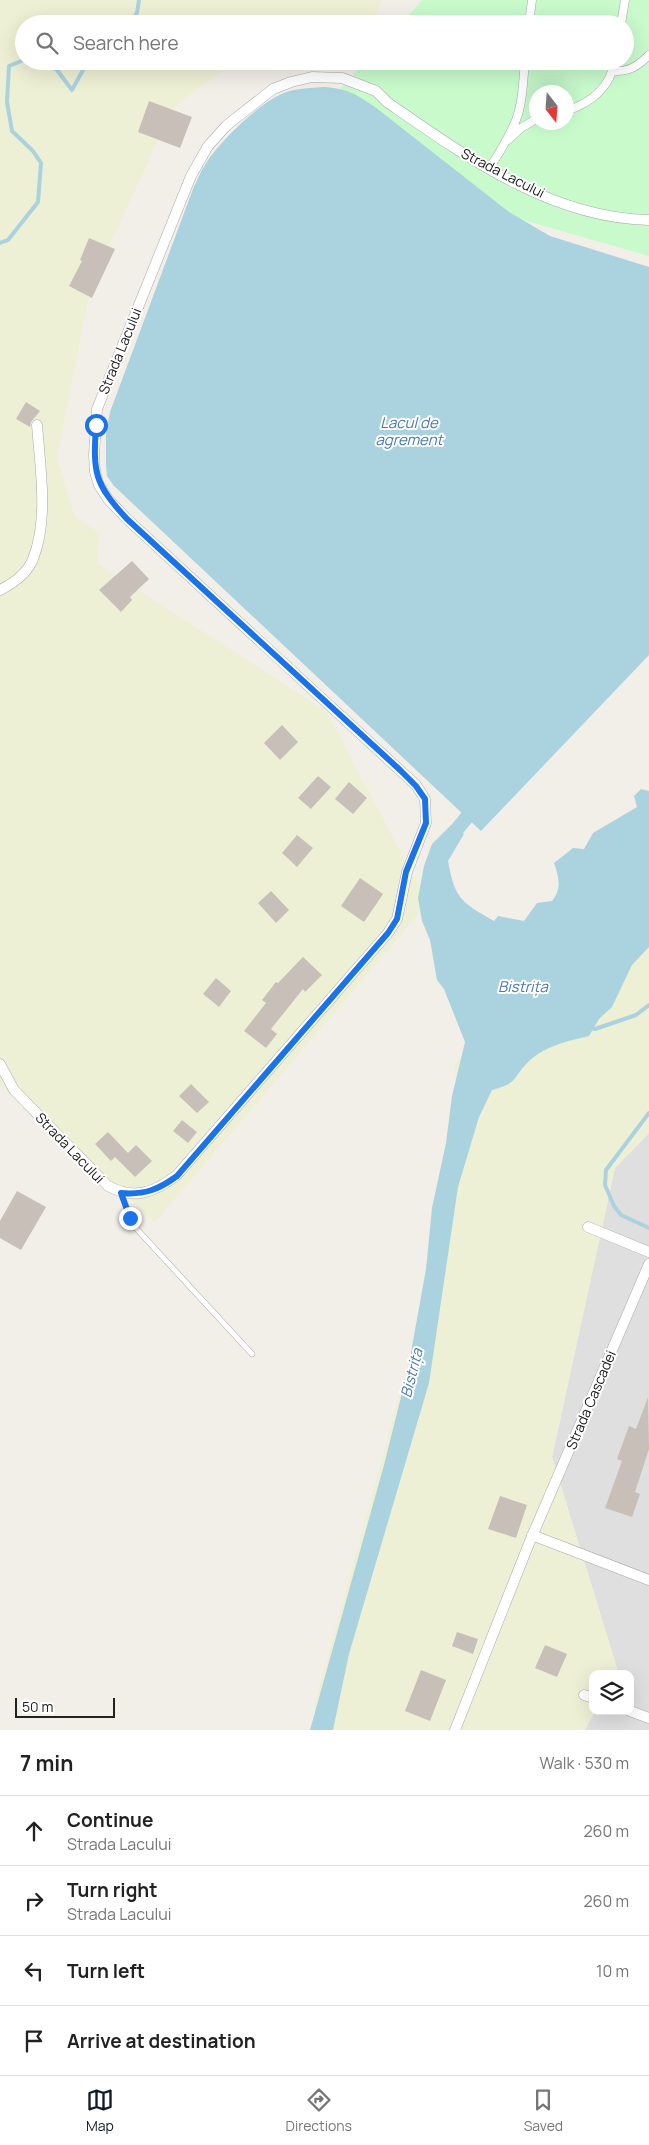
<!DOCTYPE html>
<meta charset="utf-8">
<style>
:root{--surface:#fff;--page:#f2f2f2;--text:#222;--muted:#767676;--line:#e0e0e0;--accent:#111827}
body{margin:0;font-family:Manrope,sans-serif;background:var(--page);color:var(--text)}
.controls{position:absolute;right:15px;bottom:15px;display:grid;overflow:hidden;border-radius:10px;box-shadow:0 5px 20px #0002}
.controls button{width:45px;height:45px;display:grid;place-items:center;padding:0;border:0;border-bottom:1px solid var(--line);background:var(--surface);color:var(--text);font:25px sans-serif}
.compass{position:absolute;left:529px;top:85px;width:45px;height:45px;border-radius:50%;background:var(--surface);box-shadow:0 5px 20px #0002;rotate:163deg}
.scale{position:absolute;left:15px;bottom:12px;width:100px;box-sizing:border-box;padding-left:5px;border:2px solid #222;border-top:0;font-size:14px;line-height:18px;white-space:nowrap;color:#222;-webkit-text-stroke:4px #fff;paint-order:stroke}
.stop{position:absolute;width:15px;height:15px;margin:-11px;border:4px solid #1a73e8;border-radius:50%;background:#fff}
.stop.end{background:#1a73e8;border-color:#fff;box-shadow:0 1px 5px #0008}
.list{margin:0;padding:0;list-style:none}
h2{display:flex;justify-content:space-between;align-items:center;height:65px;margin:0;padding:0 20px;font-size:21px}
h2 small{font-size:16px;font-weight:400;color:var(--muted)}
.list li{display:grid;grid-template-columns:32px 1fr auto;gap:15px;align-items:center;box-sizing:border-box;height:70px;padding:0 20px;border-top:1px solid var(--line)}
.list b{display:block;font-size:19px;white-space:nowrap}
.list p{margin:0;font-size:16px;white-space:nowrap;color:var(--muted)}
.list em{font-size:16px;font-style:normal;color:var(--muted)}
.icon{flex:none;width:28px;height:28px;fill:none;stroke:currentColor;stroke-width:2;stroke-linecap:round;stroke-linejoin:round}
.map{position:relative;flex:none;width:649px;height:1730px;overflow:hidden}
.search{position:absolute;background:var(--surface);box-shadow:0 5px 20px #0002;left:15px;right:15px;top:15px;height:55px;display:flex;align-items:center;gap:12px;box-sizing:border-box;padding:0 18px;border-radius:28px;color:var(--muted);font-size:19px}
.sheet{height:345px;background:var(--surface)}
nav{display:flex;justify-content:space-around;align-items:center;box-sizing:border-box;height:70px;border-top:1px solid var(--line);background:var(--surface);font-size:14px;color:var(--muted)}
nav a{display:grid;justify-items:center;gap:2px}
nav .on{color:var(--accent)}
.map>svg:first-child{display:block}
</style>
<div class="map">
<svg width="649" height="1730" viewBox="0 0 649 1730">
<rect width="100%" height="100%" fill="#f2efe9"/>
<!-- residential -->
<path fill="#e0dfdf" d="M649,1133V1730H585L595,1711H630V1674H615L617,1668L552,1457L615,1168Z"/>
<!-- farmland -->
<path fill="#eef0d5" d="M0,0H382L375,19L298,24H24V61H235L173,108L91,286L57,458L75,517L100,533L97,563L326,711L428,903L155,1222L0,1085Z
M649,805V1133L615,1168L552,1457L617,1668L615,1674H593V1711H595L585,1730H322L314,1707L429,1287L459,1108L454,1064L588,929Z"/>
<!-- park -->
<path fill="#c8facc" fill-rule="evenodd" d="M422,0H649V256L509,216L340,89L366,61H625V24H401ZM536,92H566V122H536Z"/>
<!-- water -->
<path fill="#aad3df" d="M325,87C348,89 356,94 375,107L509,212L550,236L649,267V655L481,831L114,486L107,476L106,464V435L110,412L193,189C197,181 200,172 205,165C217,144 261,101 284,93C297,88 312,88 325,87Z
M641,789L649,791V947L632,965L612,1007L599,1019L589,1036C567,1041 545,1046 528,1062C511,1080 518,1083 492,1090L479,1117L458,1187L429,1383L349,1654L333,1730H310L384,1465L408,1369L426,1269L432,1208L446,1143L452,1096L465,1042L444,989L437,980L430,940L422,921L418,898L424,866L432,844L451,825L464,834L448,861C455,899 461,902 494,921L498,916L524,921L537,903L552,901C562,889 559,877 554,863L573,848L584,849L593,833L637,807L634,796Z"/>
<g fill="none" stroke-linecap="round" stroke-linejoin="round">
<!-- stream -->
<path stroke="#aad3df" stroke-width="4" d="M127,24L137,13L139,0
M41,61L57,70L72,90L88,61
M0,243L8,240L38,202L41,163L33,151L12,131L7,102L9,66L24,60
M590,1028L595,1029L636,1015L649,1005
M649,1113L606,1170L605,1185L614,1206L621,1215L649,1228"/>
<!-- canal -->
<path stroke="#aad3df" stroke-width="14" d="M445,844L467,817"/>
</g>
<!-- building -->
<path fill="#c7bfb8" d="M149,101L192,117L180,148L138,132Z
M89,238L115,249L92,298L69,286L82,261L80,260Z
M26,402L40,411L31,422L30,427L16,419Z
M132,561L149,579L130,597L132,600L121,612L99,590Z
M282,725L298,742L280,760L264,743Z
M318,776L331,787L311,809L298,798Z
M349,782L367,798L353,814L335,799Z
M297,835L313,848L297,867L282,853Z
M360,878L383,894L364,922L341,906Z
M271,891L289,910L276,923L258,903Z
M303,957L322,975L305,992L303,989L271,1029L277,1034L266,1048L244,1031L266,1003L262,1000L276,982L278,983Z
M216,978L231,991L219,1007L203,994Z
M191,1084L209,1102L197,1113L179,1096Z
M182,1120L197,1132L188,1143L173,1131Z
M108,1132L128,1153L136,1145L152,1161L135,1177L115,1157L111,1161L95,1144Z
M17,1191L46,1207L21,1250L0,1238V1221Z
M648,1397L649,1449L635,1492L640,1494L632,1517L605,1508L622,1461L617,1459L629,1426L636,1429Z
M500,1496L527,1505L516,1538L488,1529Z
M457,1632L478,1639L473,1654L452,1646Z
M545,1645L567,1654L557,1677L535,1668Z
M421,1670L446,1680L430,1721L405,1711Z"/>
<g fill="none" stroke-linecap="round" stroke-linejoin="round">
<!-- service casing -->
<g stroke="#a9a9a9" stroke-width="6">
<path id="service" d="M121,1193L134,1226L252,1354"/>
</g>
<!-- pedestrian casing -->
<g stroke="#a9a9a9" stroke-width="9">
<path id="pedestrian" d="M529,24L532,0
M621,24L625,0
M613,71C629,72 638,66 649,55
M566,111C591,103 610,87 615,61
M508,140L521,128L536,119
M489,169C499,153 509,138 516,120C523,102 523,81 525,61"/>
</g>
<!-- minor casing -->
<g stroke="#a9a9a9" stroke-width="11">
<path id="minor" d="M0,590C14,583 27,574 33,559C49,519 40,466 37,425
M0,1064L14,1090L108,1186C134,1200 154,1193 177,1175L388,933L397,919L407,872L426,823L425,799L416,785L127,519L108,499L99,485L95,472L94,455L97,409L191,176L208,146L227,125L273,89L291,82L312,77L342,78L376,91L387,102C465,156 550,218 649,220
M588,1227L649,1252
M532,1535L649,1580
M584,1695L593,1698
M630,1711L649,1718
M455,1730L530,1541L649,1264"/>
</g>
<!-- service -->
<use href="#service" stroke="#fff" stroke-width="5"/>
<!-- pedestrian -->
<use href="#pedestrian" stroke="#fff" stroke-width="8"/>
<!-- minor -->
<use href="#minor" stroke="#fff" stroke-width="10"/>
</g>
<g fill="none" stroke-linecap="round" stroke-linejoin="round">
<!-- route -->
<path stroke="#1a73e8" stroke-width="6" d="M96,425C93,473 94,483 127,519L400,770L416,786L425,799L426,823L406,872L397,919L388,933L177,1176C158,1190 144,1195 121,1193L130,1218"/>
</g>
<g text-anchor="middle" stroke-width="4" stroke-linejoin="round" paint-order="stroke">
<!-- street labels -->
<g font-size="14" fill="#222" stroke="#fff">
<text transform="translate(503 173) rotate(27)" y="5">Strada Lacului</text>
<text transform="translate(120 351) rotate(-68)" y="5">Strada Lacului</text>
<text transform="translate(70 1148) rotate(46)" y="5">Strada Lacului</text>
<text transform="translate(591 1400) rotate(-67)" y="5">Strada Cascadei</text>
</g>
<!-- water labels -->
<g font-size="15" font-style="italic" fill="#4a7aab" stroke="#fff">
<text x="409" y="428">Lacul de<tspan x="409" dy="17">agrement</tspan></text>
<text x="523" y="992">Bistrița</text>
<text transform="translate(412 1373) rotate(-76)" y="5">Bistrița</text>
</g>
</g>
</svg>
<div class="controls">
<button><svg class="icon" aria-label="layers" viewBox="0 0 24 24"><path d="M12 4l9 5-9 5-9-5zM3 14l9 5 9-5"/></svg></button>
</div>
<svg class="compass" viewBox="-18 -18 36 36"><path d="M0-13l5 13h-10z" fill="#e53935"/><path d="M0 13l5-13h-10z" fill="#767676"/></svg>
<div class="scale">50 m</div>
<div class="stop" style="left:96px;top:425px"></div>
<div class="stop end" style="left:130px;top:1218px"></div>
<div class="search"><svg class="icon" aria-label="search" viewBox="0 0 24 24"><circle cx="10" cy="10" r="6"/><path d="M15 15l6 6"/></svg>Search here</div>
</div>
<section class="sheet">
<h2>7 min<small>Walk · 530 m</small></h2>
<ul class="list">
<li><svg class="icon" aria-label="ahead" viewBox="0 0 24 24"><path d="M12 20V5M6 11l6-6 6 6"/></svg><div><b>Continue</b><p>Strada Lacului</p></div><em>260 m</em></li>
<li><svg class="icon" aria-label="right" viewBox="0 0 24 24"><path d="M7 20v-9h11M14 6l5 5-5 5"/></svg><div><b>Turn right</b><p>Strada Lacului</p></div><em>260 m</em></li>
<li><svg class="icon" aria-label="left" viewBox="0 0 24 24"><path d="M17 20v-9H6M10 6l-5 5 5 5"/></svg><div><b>Turn left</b></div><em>10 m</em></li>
<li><svg class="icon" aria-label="arrive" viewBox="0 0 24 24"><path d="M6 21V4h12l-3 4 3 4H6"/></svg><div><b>Arrive at destination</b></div></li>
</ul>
</section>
<nav>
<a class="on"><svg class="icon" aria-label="map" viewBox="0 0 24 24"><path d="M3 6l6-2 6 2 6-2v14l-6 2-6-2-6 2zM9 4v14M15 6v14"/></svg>Map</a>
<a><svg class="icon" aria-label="directions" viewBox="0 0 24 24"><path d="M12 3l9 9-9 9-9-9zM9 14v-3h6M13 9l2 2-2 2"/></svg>Directions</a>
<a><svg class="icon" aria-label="saved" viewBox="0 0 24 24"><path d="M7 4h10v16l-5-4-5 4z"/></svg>Saved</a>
</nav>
